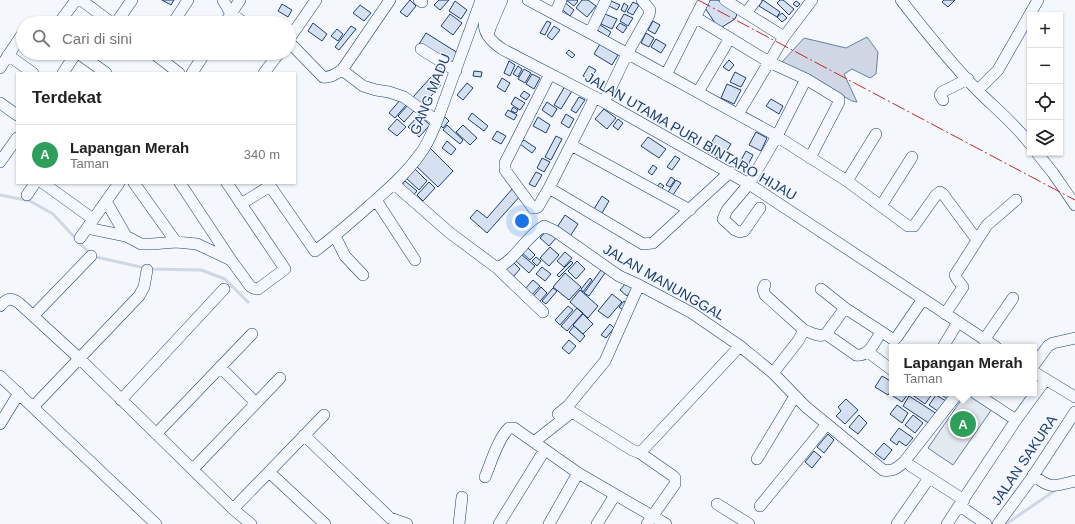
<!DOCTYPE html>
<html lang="id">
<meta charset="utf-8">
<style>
:root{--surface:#fff;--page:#f2f2f2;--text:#222;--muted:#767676;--line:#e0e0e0;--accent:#c62828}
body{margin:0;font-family:Helvetica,sans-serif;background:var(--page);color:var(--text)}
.controls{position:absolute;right:12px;top:12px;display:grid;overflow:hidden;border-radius:0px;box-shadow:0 1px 3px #0004}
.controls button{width:36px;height:36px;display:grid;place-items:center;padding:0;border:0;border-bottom:1px solid var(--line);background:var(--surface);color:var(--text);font:20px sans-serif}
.you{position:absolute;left:522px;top:221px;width:14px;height:14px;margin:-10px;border:3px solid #fff;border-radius:50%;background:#1a73e8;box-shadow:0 0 0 6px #1a73e833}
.badge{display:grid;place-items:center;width:26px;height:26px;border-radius:50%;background:var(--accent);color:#fff;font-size:13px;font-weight:700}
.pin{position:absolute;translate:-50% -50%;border:2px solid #fff;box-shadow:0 1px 4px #0006}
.popup{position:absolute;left:889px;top:344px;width:148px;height:52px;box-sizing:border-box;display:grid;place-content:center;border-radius:0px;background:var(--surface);filter:drop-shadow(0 1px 3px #0005);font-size:13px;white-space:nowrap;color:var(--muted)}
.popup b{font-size:15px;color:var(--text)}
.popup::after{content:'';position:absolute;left:50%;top:100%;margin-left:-8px;border:8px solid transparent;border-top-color:var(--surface)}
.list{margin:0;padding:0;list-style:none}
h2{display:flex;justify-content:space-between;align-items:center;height:52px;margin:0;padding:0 16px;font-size:17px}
h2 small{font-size:13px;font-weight:400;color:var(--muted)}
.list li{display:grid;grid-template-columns:26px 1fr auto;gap:12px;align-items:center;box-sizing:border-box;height:60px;padding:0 16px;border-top:1px solid var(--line)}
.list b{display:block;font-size:15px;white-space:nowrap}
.list p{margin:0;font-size:13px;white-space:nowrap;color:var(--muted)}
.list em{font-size:13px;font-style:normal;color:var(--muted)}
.icon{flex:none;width:22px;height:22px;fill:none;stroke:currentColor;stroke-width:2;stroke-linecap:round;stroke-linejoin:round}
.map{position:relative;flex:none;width:1075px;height:524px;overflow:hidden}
.search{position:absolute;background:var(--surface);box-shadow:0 1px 3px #0004;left:16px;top:16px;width:280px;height:44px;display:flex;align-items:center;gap:10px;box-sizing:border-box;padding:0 14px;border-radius:22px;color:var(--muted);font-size:15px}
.panel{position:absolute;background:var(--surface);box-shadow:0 1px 3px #0004;left:16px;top:72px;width:280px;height:112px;border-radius:0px}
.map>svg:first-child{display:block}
</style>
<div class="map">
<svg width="1075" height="524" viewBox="0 0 1075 524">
<rect width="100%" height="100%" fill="#f4f7fb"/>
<!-- green -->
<path fill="#e3e9f0" stroke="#687fa3" d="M966,393L992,409L953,465L928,448Z"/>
<!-- water -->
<path fill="#cfd7e4" stroke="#687fa3" d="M867,37L878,52L876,74L870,78L852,69L844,74L857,102L852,101L782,62L804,38L846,48Z"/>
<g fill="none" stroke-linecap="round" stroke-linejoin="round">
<!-- stream -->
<path stroke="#cfd7e4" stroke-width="3" d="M0,195L30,201L53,214L92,256L149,269L201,270L225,279L248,302
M1006,524L1057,489"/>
</g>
<!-- building -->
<path fill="#d5e0f0" stroke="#1d3f73" d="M162,0H174L171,5Z
M410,0L416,6L407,17L400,12Z
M439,0H449L440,10L434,5Z
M566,0H577L578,1L574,6Z
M582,0H588L596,6L587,17L576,8Z
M609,0L620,5L617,10L607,5Z
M711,0H718L738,12L735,19L719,29L703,5Z
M763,0L780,12L777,17L759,6Z
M780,0H783L794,9L789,15L777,3Z
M944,0H955L948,7L942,2Z
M455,1L467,10L461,19L449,11Z
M563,1L574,10L570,16L559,7Z
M796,1L800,4L797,7L793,4Z
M633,2L639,5L633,15L627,12Z
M624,3L628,6L625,12L621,10Z
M282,4L292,10L288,17L278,11Z
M360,5L371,13L364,21L353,13Z
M782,13L787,18L782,22L777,17Z
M450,14L462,23L453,35L441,26Z
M605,14L617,19L612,29L601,24Z
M624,14L633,18L628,26L620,21Z
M547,21L551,23L545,35L540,33Z
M653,21L660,25L655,34L648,30Z
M313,23L327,34L322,41L308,31Z
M597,23L611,32L608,37L594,28Z
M620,23L627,27L623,33L616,28Z
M351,26L356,29L339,50L335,47Z
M554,26L560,30L552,40L547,36Z
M337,29L343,34L338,41L331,36Z
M426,33L458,53L452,64L419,44Z
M646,33L654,38L649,47L641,43Z
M656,39L666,45L661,53L651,47Z
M600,44L618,55L612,65L594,54Z
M569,50L575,55L572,58L566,53Z
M729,60L734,65L729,71L723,67Z
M509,61L515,65L510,76L504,73Z
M518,66L522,69L518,77L513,74Z
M589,66L596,70L590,80L583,76Z
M524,69L531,73L525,83L518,79Z
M474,71L482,72L481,77L473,76Z
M735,72L746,78L741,87L730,82Z
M532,74L540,78L534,89L526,84Z
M432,76L441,85L422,106L413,97Z
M502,78L510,83L505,92L497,87Z
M467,83L473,88L463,100L457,95Z
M727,84L741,90L734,104L721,98Z
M565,86L572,91L561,109L554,105Z
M524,91L530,95L526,100L520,96Z
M515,97L525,103L520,110L511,104Z
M579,97L585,100L576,113L571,110Z
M401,99L407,104L395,118L389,113Z
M771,99L783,106L779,114L766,106Z
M547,102L557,109L552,117L542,110Z
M408,105L414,111L404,122L398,116Z
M513,107L518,110L516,113L511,111Z
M604,109L616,118L607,129L595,119Z
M508,110L517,115L514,120L505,115Z
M472,113L488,126L484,131L468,119Z
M566,114L574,119L569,128L561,123Z
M419,115L430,125L419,137L408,127Z
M445,117L449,121L443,128L439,124Z
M538,117L550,125L546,133L533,126Z
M397,119L406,127L397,136L388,129Z
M618,119L623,123L618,130L613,126Z
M447,125L463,140L460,144L443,130Z
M463,125L477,138L470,145L456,132Z
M497,131L506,136L501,144L492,139Z
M756,132L767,138L761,151L749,145Z
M716,135L731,144L721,160L706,151Z
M556,136L562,139L551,160L545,157Z
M648,137L666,149L659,158L641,146Z
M524,140L536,148L532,153L520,144Z
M447,141L456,149L451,155L442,148Z
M430,148L453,171L438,187L414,164Z
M746,151L753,155L747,167L740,162Z
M675,156L680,159L672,170L667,167Z
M542,158L550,162L544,172L537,168Z
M653,165L657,168L652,175L648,172Z
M414,168L427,181L419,190L406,178Z
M536,172L542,175L535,187L529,184Z
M671,177L675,180L670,187L666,185Z
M676,180L681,183L673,195L668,192Z
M405,181L417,191L412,197L400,187Z
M429,182L435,188L423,201L417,195Z
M660,183L664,186L660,190L657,187Z
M513,188L521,195L487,233L470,218L477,210L487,218Z
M602,196L609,201L602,213L594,209Z
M565,215L578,224L569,238L556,229Z
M548,229L557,237L549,246L540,238Z
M525,245L535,255L530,260L519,250Z
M550,247L559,255L549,266L540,258Z
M565,252L572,258L564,267L557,261Z
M522,255L535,266L529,273L516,261Z
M536,257L541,261L537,266L532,261Z
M512,261L520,269L513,277L504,269Z
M571,261L573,263L559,277L557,275Z
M577,261L585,269L576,279L568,271Z
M542,267L551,274L545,281L536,274Z
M601,270L605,273L589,296L584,293Z
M565,273L581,287L569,300L553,287Z
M590,278L592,280L583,292L581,289Z
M533,280L540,286L530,297L523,291Z
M626,283L633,289L627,296L620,290Z
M541,287L547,293L537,305L531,299Z
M553,288L557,291L546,304L542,301Z
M580,290L598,306L588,318L570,302Z
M612,294L622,302L608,318L598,311Z
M624,301L627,304L623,310L619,307Z
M568,306L573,310L560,325L555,320Z
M577,308L583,313L567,331L561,326Z
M583,314L593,324L583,334L573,325Z
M610,324L614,328L606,338L601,335Z
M574,326L585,336L580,342L569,332Z
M569,340L576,346L569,354L562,348Z
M882,376L892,382V389L888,395L875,387Z
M895,393H907L908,394L902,402L893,396Z
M912,393H933L925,404L911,394Z
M939,393H956L950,401Z
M936,395L946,401L939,412L929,405Z
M909,396L937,414L930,424L903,406Z
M846,399L858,410L845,424L836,416L841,411L838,407Z
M897,405L908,413L902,423L890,414Z
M859,415L867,423L858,434L849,427Z
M913,415L923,423L915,433L905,425Z
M899,428L913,438L906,446L899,441L897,445L890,440Z
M828,434L834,440L824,453L817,447Z
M884,443L892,450L884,460L875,453Z
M814,451L821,457L812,468L805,462Z"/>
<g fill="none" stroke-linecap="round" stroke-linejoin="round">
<!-- minor casing -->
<g stroke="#1d3f73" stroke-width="12">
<path id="minor" d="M81,0L112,23
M223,0L231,14L245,23
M419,0L422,2
M491,0C482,23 479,33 502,49L604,102L749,184L996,347
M528,0L590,33L770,132L847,181L908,226H914L936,195L940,192L943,194L977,240
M725,0L784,37
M901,0C925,31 951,63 978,91C996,109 1015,124 1030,144
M746,13L756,0
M555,14L561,0
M695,17L769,62L806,79L839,99V102L810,158
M59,23L76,0
M116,23L132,0
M173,23L188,0
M225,23L240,0
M590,33L606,0
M488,36L490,28L502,0
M289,39L316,0
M289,42L323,77C331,78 335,74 342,70L390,0
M421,49L456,71
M78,53L106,73
M153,53L179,73
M8,55L33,73
M0,68L23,33
M342,70L363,86L376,90L389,92L404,97L437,121
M63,73L76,53
M192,73L205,53
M264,73L279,53
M550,74L505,163V170L533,208H535L538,207L549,188L595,97
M666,75L704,0
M978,90L998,70L1038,0
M698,92L730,38
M943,100L940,95L942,92L968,79
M604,102L627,54L649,15L650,10L642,0
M0,103L17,115
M738,114L784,37L812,0
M571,145L690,210
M1037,153L1053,173L1075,205
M0,162L17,138
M847,181L876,134
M43,183L93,219
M134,183L176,242
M180,183L231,260L250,286L253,288L258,289L285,269L227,183
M268,183L315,251C334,237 351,222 369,206C387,190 406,174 420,154C428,144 432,133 437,121L481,0
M394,184L450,233L497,268L543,312
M549,188L643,244L653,243L730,172
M27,195L35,183
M376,200L415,260
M106,201L126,236
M241,204L270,186
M881,206L912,157
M760,208L744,231L740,232L735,230L723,219L727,210L749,184L777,136L806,79
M87,228L126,236L141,244H152L176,242L197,244L231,260
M335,236L345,256L363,275
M80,238L119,183
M497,268C516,260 525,237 544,226L555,231L619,276L639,285L692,313L740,346L773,373L806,407L883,470C893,472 897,468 904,462L958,393
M765,285L763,289L765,295L804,330L798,341L773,373
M821,289L845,308L894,340L897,337L923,299
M0,306C7,298 11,297 19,303L80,359L233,509L251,524
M945,314L963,287L957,279L955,275L987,225L1016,200
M33,316L91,256
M804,330C812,333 819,338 826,334L845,308
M826,334L856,355C869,357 875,341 881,332
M984,340L1013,298
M943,347L958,322
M868,352L892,370
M1034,365L1048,346L1053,343L1075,338
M220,367L256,403
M1034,372L1075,397
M0,376L156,524
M975,393L1016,420
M121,400L224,289
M33,407L139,296L144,287L147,270
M558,414L568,406L605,361L639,285
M0,424L19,393
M156,434L252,334
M304,435L390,518L407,524
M534,442L572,412L632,450L640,453L673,476L675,478V484L647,524
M640,453L740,346
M757,459L795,396
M911,466L964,500
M193,469L280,378
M269,472L325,524
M1033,475C1052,490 1053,486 1075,481
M485,477C491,463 498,438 509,428H514L578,473L666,524
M717,504L749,524
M760,506L827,424
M960,506L986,524
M233,509L324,415
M459,524L462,497
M499,524L544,451
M549,524L578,473
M597,524L615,495
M897,524L929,478
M947,524L1016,420L1046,379
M998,524L1031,479L1075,412"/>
</g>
<!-- minor -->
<use href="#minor" stroke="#f4f7fb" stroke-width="11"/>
<!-- power -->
<path stroke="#c62828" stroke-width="1" stroke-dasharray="14 3 2 3" stroke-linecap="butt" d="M698,0L1075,200"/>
</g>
<g text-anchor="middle" stroke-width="3" stroke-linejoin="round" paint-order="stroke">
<!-- street labels -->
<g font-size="14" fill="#1d3f73" stroke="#f4f7fb">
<text transform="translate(430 94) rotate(-68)" y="5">GANG MADU</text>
<text transform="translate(691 136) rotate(30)" y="5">JALAN UTAMA PURI BINTARO HIJAU</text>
<text transform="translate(664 282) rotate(30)" y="5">JALAN MANUNGGAL</text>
<text transform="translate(1024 460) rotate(-56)" y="5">JALAN SAKURA</text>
</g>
</g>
</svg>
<div class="controls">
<button>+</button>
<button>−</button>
<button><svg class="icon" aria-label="locate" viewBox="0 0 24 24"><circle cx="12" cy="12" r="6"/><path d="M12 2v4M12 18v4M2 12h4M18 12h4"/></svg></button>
<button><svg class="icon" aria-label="layers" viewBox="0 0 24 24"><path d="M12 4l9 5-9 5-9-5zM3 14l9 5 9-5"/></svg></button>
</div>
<div class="you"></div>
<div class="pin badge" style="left:963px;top:424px;background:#2e9e5b">A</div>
<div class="popup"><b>Lapangan Merah</b>Taman</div>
<div class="search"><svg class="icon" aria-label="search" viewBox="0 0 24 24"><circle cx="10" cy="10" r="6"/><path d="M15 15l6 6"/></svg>Cari di sini</div>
<section class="panel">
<h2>Terdekat<small></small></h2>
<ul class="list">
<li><span class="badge" style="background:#2e9e5b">A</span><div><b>Lapangan Merah</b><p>Taman</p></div><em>340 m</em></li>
</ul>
</section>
</div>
